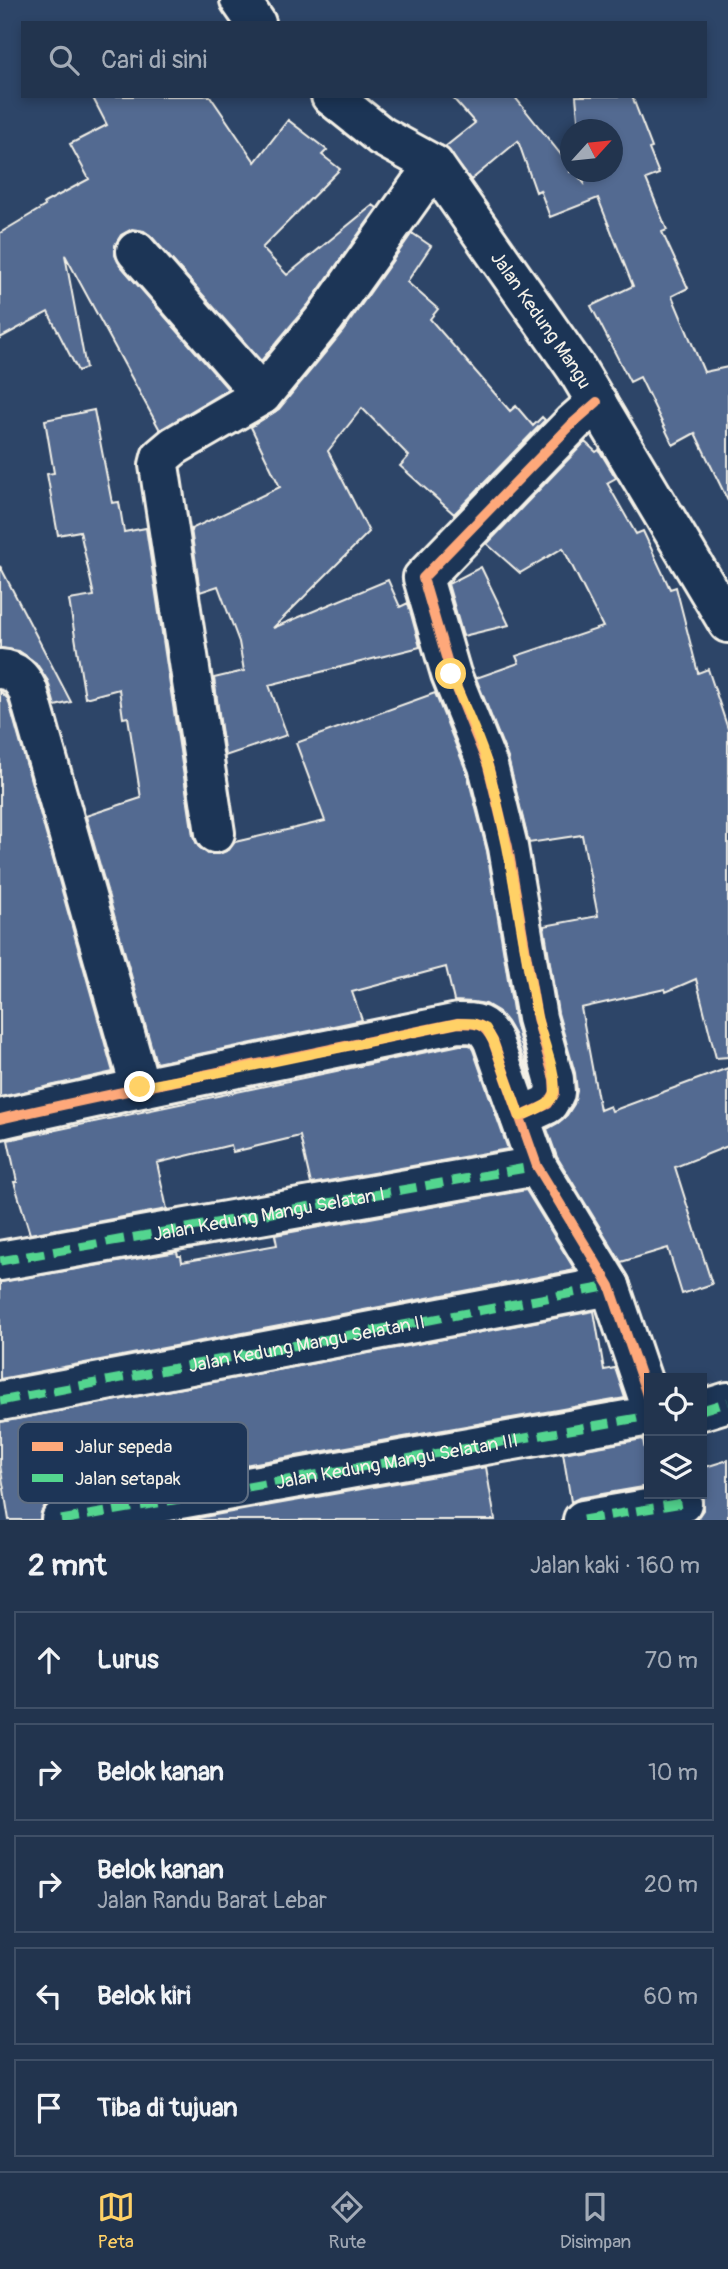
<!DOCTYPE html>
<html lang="id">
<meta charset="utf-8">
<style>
:root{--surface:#22344e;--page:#2e3f58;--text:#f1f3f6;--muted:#a2aab6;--line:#3f4f66;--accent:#ffd166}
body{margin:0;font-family:Pangolin,sans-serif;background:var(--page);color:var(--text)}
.controls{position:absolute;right:21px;bottom:21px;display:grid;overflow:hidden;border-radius:0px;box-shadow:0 4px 10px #0003}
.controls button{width:63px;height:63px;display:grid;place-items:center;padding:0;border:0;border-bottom:2px solid var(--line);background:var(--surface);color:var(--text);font:35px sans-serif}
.compass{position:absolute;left:560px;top:119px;width:63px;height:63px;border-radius:50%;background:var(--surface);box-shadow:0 4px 10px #0003;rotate:63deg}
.stop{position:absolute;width:21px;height:21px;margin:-16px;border:5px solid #ffd166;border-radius:50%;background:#fff}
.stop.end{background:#ffd166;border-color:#fff;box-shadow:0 2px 7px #0008}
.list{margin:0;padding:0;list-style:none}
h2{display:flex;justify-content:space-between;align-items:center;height:91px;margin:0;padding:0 28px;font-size:30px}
h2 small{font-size:23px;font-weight:400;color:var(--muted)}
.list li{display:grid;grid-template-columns:46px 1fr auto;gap:21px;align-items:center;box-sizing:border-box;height:98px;margin:0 14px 14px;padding:0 14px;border:2px solid var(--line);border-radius:0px}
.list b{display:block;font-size:26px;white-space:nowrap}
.list p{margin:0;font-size:23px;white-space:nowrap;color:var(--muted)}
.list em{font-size:23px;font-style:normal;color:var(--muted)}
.icon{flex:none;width:38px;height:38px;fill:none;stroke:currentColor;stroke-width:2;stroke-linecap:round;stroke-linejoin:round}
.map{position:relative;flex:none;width:728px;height:1520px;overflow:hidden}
.search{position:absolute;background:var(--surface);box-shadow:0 4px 10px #0003;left:21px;right:21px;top:21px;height:77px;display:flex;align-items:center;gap:18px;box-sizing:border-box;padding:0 24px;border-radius:0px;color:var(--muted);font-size:26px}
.sheet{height:651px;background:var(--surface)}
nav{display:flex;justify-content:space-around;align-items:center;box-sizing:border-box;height:98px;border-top:2px solid var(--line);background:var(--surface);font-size:19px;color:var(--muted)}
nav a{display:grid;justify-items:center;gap:4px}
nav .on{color:var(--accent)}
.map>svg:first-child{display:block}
</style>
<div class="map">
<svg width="728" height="1520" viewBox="0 0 728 1520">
<rect width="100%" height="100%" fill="#2d4568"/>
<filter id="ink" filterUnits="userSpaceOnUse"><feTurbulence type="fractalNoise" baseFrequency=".0143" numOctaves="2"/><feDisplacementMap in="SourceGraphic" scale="14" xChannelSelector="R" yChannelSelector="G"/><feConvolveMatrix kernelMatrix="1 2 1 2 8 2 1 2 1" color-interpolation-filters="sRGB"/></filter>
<g filter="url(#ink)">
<!-- building -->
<path fill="#526a91" stroke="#f4f1e8" stroke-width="2" d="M92,96H210L255,162L288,120L327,150L322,155L340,169L262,248L287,275L373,205L377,208L308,305L261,361L152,237L144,231L132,229L121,235L115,245V255L120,265L228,389L160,430L65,255L86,368L78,371L48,312L0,338V233L45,206L44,203L89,179L70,144L107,125Z
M451,96H514L570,166V172H575L584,183L583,172H612V130H579L576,96H632L652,148L649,149L659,174L646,179L667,230L662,232L688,288L672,296L704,372L728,367V501L695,433L673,445L640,377L630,382L591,306L633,286L598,198L550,217L540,190L536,192L518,141L471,180L445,147L475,123Z
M412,233L431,246L407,282L438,309L430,319L510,411L516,406L533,426L542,417L545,420L454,514L400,466L409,456L362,408L328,451L369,532L273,628L388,580L400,607L408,603L420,647L269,685L287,735L225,756L214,678L244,671L239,642L218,586L200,592L191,529L280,487L251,427L279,409L343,331Z
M94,410L112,503L119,502L124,532L146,528L193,836L198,846L208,854H219L229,850L235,842L325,821L296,743L435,693L467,773L487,851L515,1022L533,1087L514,1034L507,1022L498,1011L486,1004L473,1002L454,1001L446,967L352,992L362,1020L156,1063L86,816L141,798L128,717L123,718L119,689L85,698L69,600L94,596L80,531L58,535L47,474L54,473L45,420Z
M585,442L596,452L599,450L616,478L607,483L636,534L643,531L670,589L676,587L698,673L708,669L728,729V1057L716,1058L696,979L666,992L665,989L581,1008L600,1110L610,1106L612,1111L728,1068V1146L675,1167L712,1284L682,1294L668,1248L621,1262L557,1157L547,1129L558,1123L567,1115L574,1104L577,1091L575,1073L558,1013L544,926L598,916L582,835L529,843L508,758L476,678L519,663L516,656L603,627L563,548L520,573L487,544Z
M0,566L71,702L55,706L48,681L36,663L19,651L0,648Z
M481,567L509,625L463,636L448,584Z
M0,691L8,699L113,1072L0,1097Z
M460,1045H470L473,1050L508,1149L311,1184L300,1136L233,1152L231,1145L157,1163L167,1209L30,1234L14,1182H17L8,1140Z
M526,1190L575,1270L0,1379V1282L177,1252L178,1256H181L182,1262L277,1245L275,1235Z
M594,1311L604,1370L615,1368L625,1398L57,1498L46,1504L41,1512L40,1520H9L0,1465V1422Z
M643,1439L649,1474V1486L579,1498L571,1502L563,1453Z
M728,1460V1520H696L703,1510L702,1468Z
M486,1467L495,1520H187Z"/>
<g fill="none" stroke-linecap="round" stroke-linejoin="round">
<!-- minor casing -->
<g stroke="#f4f1e8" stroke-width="44">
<g id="minor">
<path d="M136,251L262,395"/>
<path d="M0,669C15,670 22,678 28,691L140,1087"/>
<path d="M215,833L159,465L161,457L174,446L262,395L325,318L434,165"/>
<path d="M520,1117L548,1104L551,1099L555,1093L554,1079L537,1018L508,847L488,766L451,674L423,578L573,423L597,402"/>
<path d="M0,1119C152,1084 305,1055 458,1023C477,1023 484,1023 493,1041L537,1166L610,1286L649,1401"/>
<path id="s1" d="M0,1261L537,1166"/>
<path d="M0,1401L610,1286"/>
<path d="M702,1410L728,1402"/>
<path id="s2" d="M61,1520L649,1416"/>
<path d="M583,1520L682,1503"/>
</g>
</g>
<!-- secondary casing -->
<g stroke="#f4f1e8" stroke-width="44">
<g id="secondary">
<path d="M240,0L256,23"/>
<path id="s3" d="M331,96L381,136L434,165L576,368L728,623"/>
</g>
</g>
<!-- minor -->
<use href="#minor" stroke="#1d3557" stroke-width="38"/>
<!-- secondary -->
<use href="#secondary" stroke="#1d3557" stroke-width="38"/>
<!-- quiet -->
<g stroke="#53d58f" stroke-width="9" stroke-dasharray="18 9" stroke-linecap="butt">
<path d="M0,1261L537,1166"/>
<path id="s4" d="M0,1401L610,1286"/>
<path d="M702,1410L728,1402"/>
<path d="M61,1520L649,1416"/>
<path d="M583,1520L682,1503"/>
</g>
<!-- cycleway casing -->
<g stroke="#1d3557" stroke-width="15">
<path id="cycleway" d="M520,1117L548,1104L551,1099L555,1093L554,1079L537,1018L508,847L488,766L451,674L423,578L573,423L597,402
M0,1119C152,1084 305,1055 458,1023C477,1023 484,1023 493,1041L537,1166L610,1286L649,1401"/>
</g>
<!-- cycleway -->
<use href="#cycleway" stroke="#fea87a" stroke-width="10"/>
</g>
</g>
<g fill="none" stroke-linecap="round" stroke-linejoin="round" filter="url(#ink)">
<!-- route -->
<path stroke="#ffd166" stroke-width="9" d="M140,1087L244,1068L458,1023H473L486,1028L493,1041L520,1117C530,1112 551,1106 554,1094C559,1073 541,1037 537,1016C520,933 511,850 489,769C480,737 464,705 451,674"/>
</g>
<g text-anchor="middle" stroke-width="6" stroke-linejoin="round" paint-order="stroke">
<!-- street labels -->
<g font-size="19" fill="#f4f1e8" stroke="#1d3557">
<text dy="7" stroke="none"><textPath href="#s3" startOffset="313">Jalan Kedung Mangu</textPath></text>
<text dy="7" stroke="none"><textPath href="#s1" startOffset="273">Jalan Kedung Mangu Selatan I</textPath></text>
<text dy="7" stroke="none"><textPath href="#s4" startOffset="312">Jalan Kedung Mangu Selatan II</textPath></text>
<text dy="7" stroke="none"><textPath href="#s2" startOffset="341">Jalan Kedung Mangu Selatan III</textPath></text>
</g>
</g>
<!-- legend -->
<rect x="18" y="1422" width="230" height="81" rx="10" fill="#1d3557" stroke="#5e6d82" stroke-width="2"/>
<rect x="32" y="1442" width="31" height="9" fill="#fea87a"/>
<rect x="32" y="1474" width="31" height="8" fill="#53d58f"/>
<g font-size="19" fill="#f4f1e8">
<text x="75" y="1453">Jalur sepeda</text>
<text x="75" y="1485">Jalan setapak</text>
</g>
</svg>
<div class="controls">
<button><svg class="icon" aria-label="locate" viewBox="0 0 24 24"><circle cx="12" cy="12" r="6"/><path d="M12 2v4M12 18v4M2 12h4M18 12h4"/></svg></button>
<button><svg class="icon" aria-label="layers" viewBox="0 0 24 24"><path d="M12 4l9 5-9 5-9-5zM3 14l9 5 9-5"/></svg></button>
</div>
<svg class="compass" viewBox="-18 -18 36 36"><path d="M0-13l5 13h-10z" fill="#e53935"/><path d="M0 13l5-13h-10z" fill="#a2aab6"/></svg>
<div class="stop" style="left:451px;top:674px"></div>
<div class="stop end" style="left:140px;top:1087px"></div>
<div class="search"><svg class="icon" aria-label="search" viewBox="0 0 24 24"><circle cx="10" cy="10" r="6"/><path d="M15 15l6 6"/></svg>Cari di sini</div>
</div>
<section class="sheet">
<h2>2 mnt<small>Jalan kaki · 160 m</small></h2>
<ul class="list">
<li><svg class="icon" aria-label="ahead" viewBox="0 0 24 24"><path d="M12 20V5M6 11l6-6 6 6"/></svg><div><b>Lurus</b></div><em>70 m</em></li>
<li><svg class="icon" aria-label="right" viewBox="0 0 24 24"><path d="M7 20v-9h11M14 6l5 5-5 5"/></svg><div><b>Belok kanan</b></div><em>10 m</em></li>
<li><svg class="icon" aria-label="right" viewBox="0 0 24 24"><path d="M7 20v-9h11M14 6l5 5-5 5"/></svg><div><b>Belok kanan</b><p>Jalan Randu Barat Lebar</p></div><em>20 m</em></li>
<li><svg class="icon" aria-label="left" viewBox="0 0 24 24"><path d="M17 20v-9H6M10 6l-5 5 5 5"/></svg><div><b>Belok kiri</b></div><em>60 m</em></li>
<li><svg class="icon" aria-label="arrive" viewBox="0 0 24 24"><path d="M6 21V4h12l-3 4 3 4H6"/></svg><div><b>Tiba di tujuan</b></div></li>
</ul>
</section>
<nav>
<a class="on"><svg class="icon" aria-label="map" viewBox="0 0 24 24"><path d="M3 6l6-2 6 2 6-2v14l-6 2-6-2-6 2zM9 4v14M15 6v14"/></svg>Peta</a>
<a><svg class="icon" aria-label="directions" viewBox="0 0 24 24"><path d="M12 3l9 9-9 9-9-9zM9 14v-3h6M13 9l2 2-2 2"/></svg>Rute</a>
<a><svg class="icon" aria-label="saved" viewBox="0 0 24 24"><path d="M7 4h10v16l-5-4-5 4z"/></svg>Disimpan</a>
</nav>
